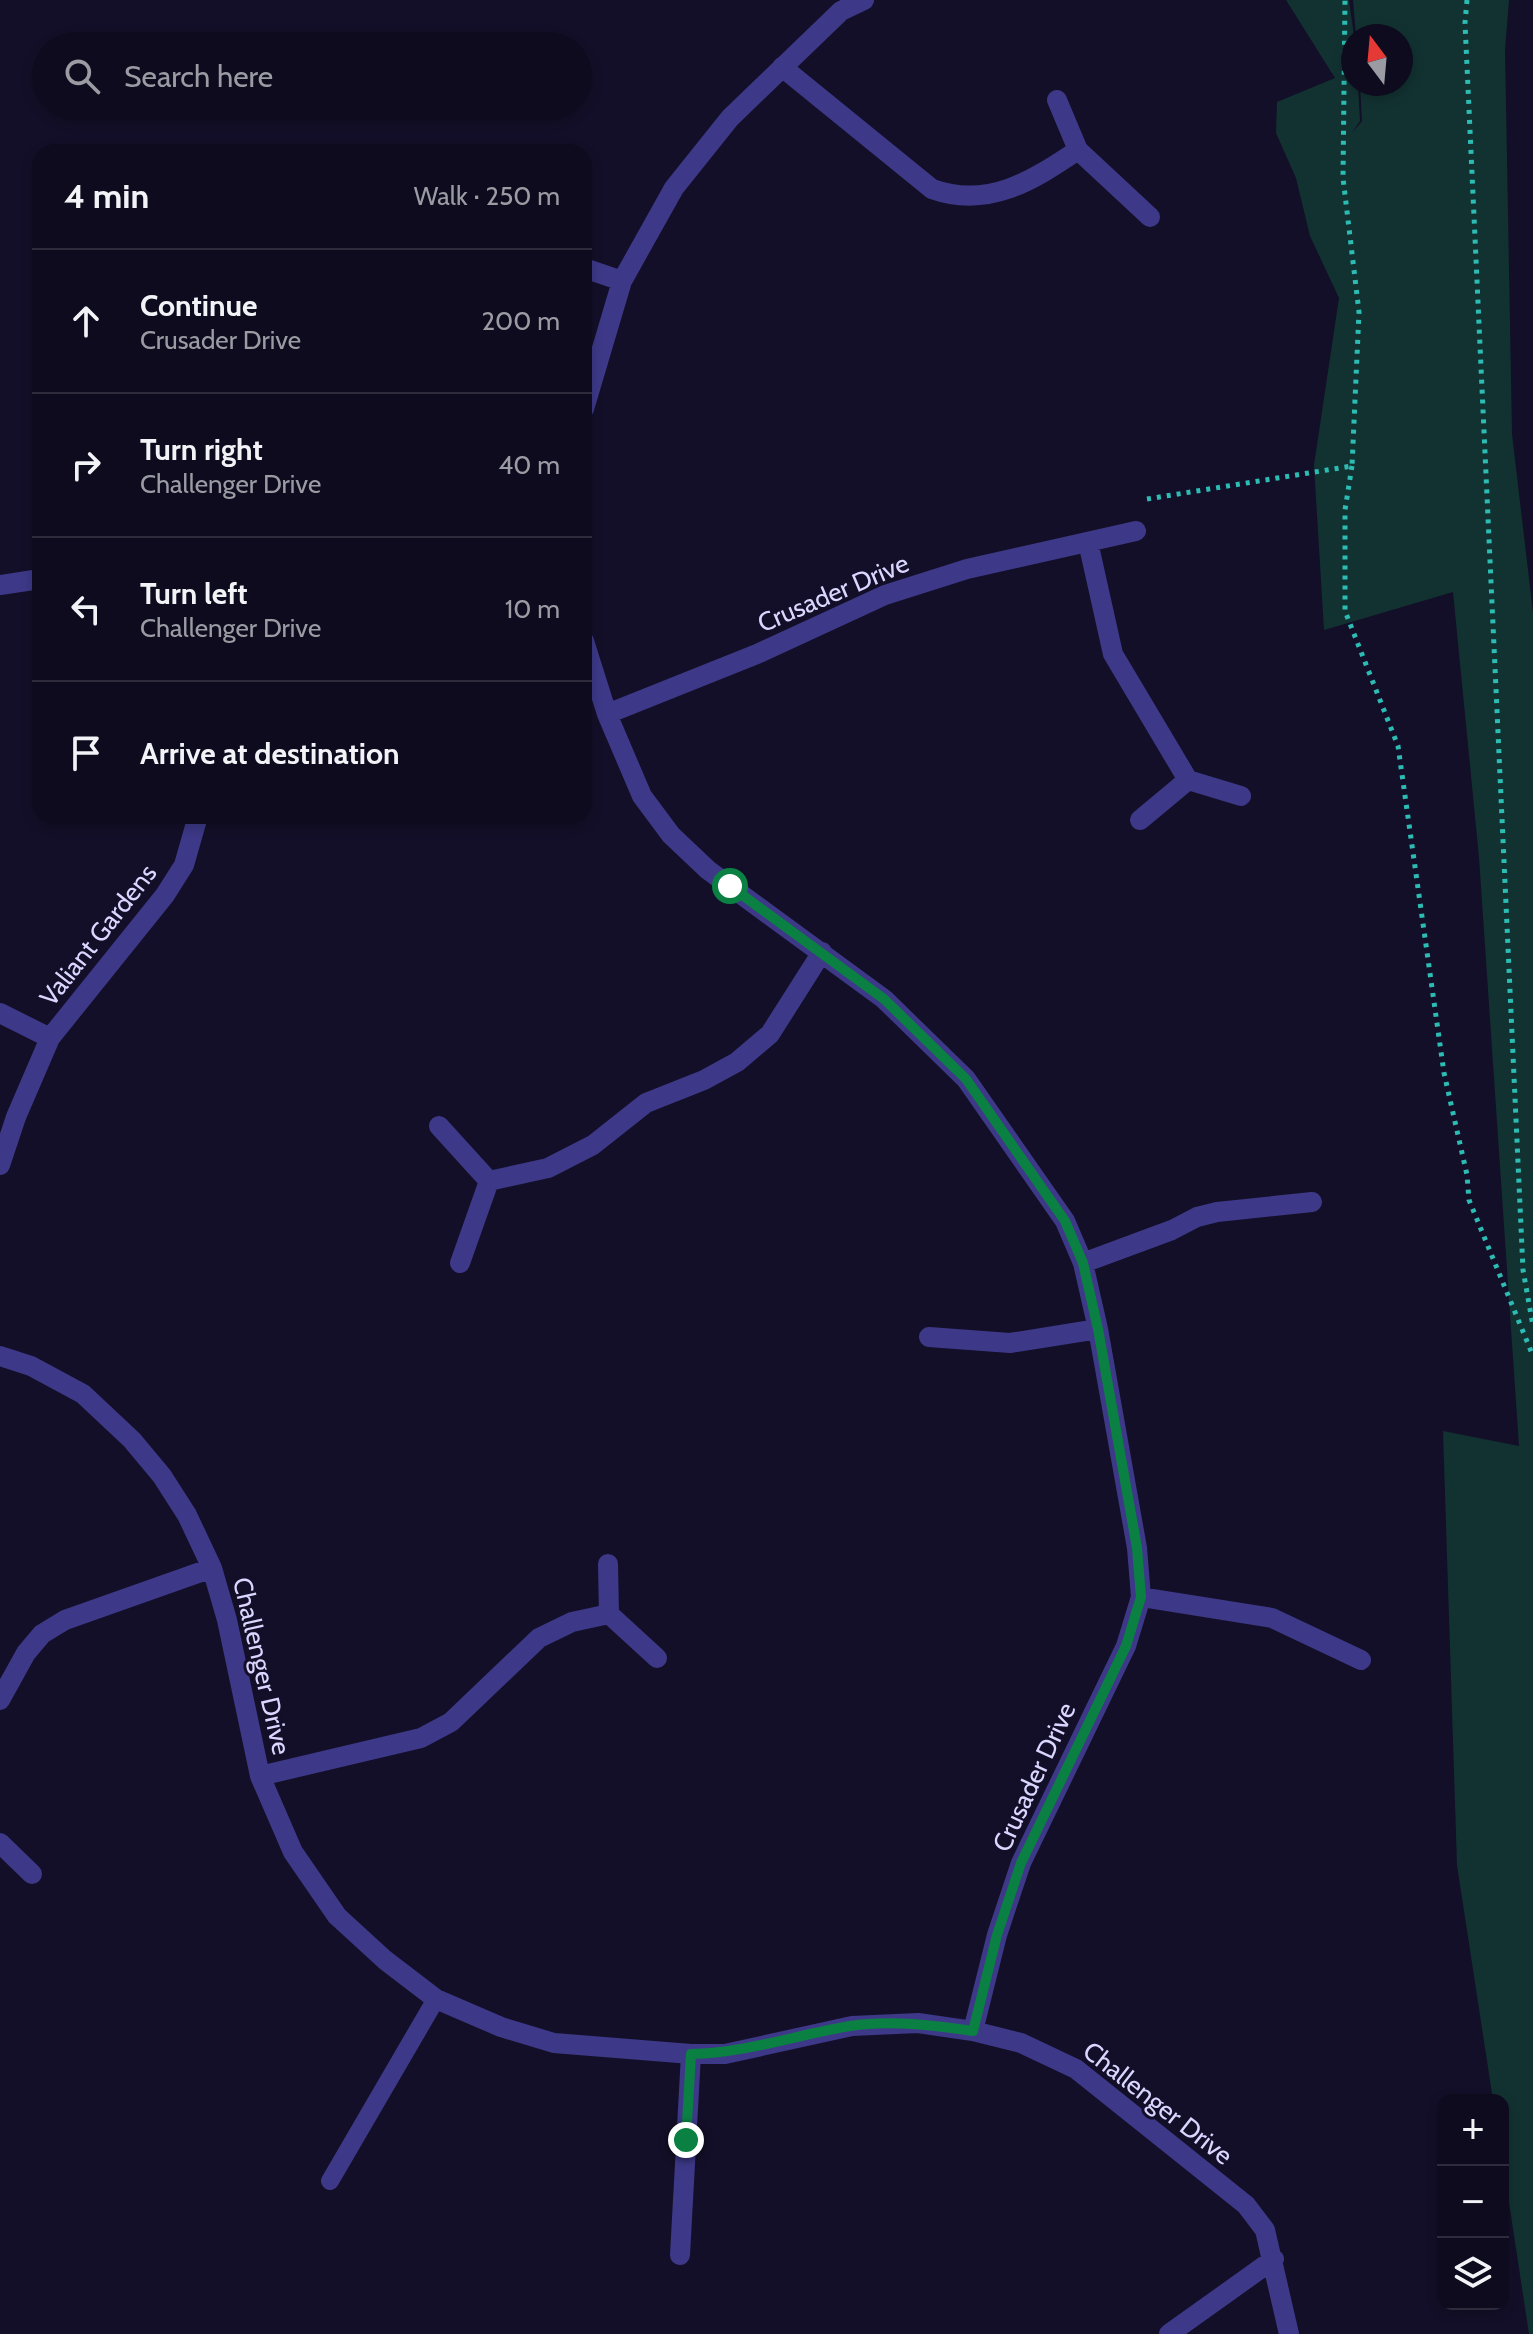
<!DOCTYPE html>
<meta charset="utf-8">
<style>
:root{--surface:#0e0b1e;--page:#1c192b;--text:#f1f3f6;--muted:#9b9ba4;--line:#2e2b3c}
body{margin:0;font-family:Cabin,sans-serif;background:var(--page);color:var(--text)}
.controls{position:absolute;right:24px;bottom:24px;display:grid;overflow:hidden;border-radius:16px;box-shadow:0 4px 12px #0003}
.controls button{width:72px;height:72px;display:grid;place-items:center;padding:0;border:0;border-bottom:2px solid var(--line);background:var(--surface);color:var(--text);font:40px sans-serif}
.compass{position:absolute;left:1341px;top:24px;width:72px;height:72px;border-radius:50%;background:var(--surface);box-shadow:0 4px 12px #0003;rotate:344deg}
.stop{position:absolute;width:24px;height:24px;margin:-18px;border:6px solid #0b8043;border-radius:50%;background:#fff}
.stop.end{background:#0b8043;border-color:#fff;box-shadow:0 2px 8px #0008}
.list{margin:0;padding:0;list-style:none}
h2{display:flex;justify-content:space-between;align-items:center;height:104px;margin:0;padding:0 32px;font-size:34px}
h2 small{font-size:26px;font-weight:400;color:var(--muted)}
.list li{display:grid;grid-template-columns:52px 1fr auto;gap:24px;align-items:center;box-sizing:border-box;height:144px;padding:0 32px;border-top:2px solid var(--line)}
.list b{display:block;font-size:30px;white-space:nowrap}
.list p{margin:0;font-size:26px;white-space:nowrap;color:var(--muted)}
.list em{font-size:26px;font-style:normal;color:var(--muted)}
.icon{flex:none;width:44px;height:44px;fill:none;stroke:currentColor;stroke-width:2;stroke-linecap:round;stroke-linejoin:round}
.map{position:relative;flex:none;width:1533px;height:2334px;overflow:hidden}
.search{position:absolute;background:var(--surface);box-shadow:0 4px 12px #0003;left:32px;top:32px;width:560px;height:88px;display:flex;align-items:center;gap:20px;box-sizing:border-box;padding:0 28px;border-radius:44px;color:var(--muted);font-size:30px}
.panel{position:absolute;background:var(--surface);box-shadow:0 4px 12px #0003;left:32px;top:144px;width:560px;height:680px;border-radius:24px}
.map>svg:first-child{display:block}
</style>
<div class="map">
<svg width="1533" height="2334" viewBox="0 0 1533 2334">
<rect width="100%" height="100%" fill="#130f28"/>
<!-- green -->
<path fill="#123231" d="M1286,0H1349L1354,36L1353,84H1358L1360,121L1352,133L1362,121L1360,84H1401V36H1356L1353,0H1509L1505,50L1512,434L1533,613V2334H1529L1503,2163V2100H1493L1457,1865L1443,1431L1519,1446L1479,857L1453,592L1324,630L1314,465L1339,298L1310,236L1296,178L1276,133L1277,102L1335,78Z"/>
<g fill="none" stroke-linecap="round" stroke-linejoin="round">
<!-- path -->
<path stroke="#2dbcb4" stroke-width="5" stroke-dasharray="4 6" stroke-linecap="butt" d="M1467,0L1465,23L1523,1270L1533,1326
M1352,466L1345,510V611L1398,746L1444,1073L1467,1175L1469,1200L1533,1356
M1147,499L1352,466L1359,312L1343,178L1345,0"/>
<!-- lane -->
<path stroke="#3d3988" stroke-width="18" d="M330,2181L436,1999"/>
<!-- street -->
<path stroke="#3d3988" stroke-width="20" d="M782,67L932,189C988,209 1032,181 1078,150
M1057,100L1078,150L1150,217
M584,268L622,281
M584,409L622,281L674,188L730,118L841,11L864,0
M1088,542L1113,654L1188,780
M0,585L40,579
M584,641L607,714L642,796L671,835L708,870L884,999L966,1079L1065,1221L1083,1263L1098,1329L1137,1548L1141,1597L1126,1646L1021,1863L997,1935L973,2031
M607,714L757,654L885,595L967,569L1136,531
M1140,820L1188,780L1241,796
M0,1013L50,1038
M439,1126L489,1181L460,1263
M0,1165L16,1117L50,1038L165,895L184,865L198,816
M489,1181L548,1168L593,1145L646,1103L704,1080L737,1062L770,1034L822,952
M1083,1263L1172,1230L1197,1217L1217,1212L1312,1202
M929,1337L1010,1343L1098,1329
M0,1356L31,1366L83,1394L132,1440L162,1476L187,1515L212,1568L227,1620L260,1776L293,1852L337,1916L385,1960L436,1999L501,2027L554,2043L691,2054H725L852,2026L918,2023L973,2031L1021,2043L1076,2069L1246,2205L1265,2230L1289,2334
M608,1564L609,1614L657,1658
M1141,1597L1272,1618L1361,1660
M0,1700L26,1653L42,1634L65,1620L212,1568
M260,1776L421,1738L451,1722L539,1638L572,1622L609,1614
M0,1843L32,1874
M680,2255L691,2054
M1169,2334L1274,2259"/>
</g>
<g fill="none" stroke-linecap="round" stroke-linejoin="round">
<!-- route -->
<path stroke="#0b8043" stroke-width="10" d="M686,2140L691,2054C745,2053 796,2035 850,2026C891,2020 932,2025 973,2031L997,1935L1021,1863L1126,1646L1141,1597L1137,1548L1098,1329L1083,1263L1065,1221L966,1079L884,999L730,886"/>
</g>
<g text-anchor="middle" stroke-width="6" stroke-linejoin="round" paint-order="stroke">
<!-- street labels -->
<g font-size="26" fill="#dbd6ff" stroke="#130f28">
<text transform="translate(833 593) rotate(-23)" y="9">Crusader Drive</text>
<text transform="translate(98 935) rotate(-52)" y="9">Valiant Gardens</text>
<text transform="translate(262 1666) rotate(77)" y="9">Challenger Drive</text>
<text transform="translate(1034 1777) rotate(-65)" y="9">Crusader Drive</text>
<text transform="translate(1158 2103) rotate(38)" y="9">Challenger Drive</text>
</g>
</g>
</svg>
<div class="controls">
<button>+</button>
<button>−</button>
<button><svg class="icon" aria-label="layers" viewBox="0 0 24 24"><path d="M12 4l9 5-9 5-9-5zM3 14l9 5 9-5"/></svg></button>
</div>
<svg class="compass" viewBox="-18 -18 36 36"><path d="M0-13l5 13h-10z" fill="#e53935"/><path d="M0 13l5-13h-10z" fill="#9b9ba4"/></svg>
<div class="stop" style="left:730px;top:886px"></div>
<div class="stop end" style="left:686px;top:2140px"></div>
<div class="search"><svg class="icon" aria-label="search" viewBox="0 0 24 24"><circle cx="10" cy="10" r="6"/><path d="M15 15l6 6"/></svg>Search here</div>
<section class="panel">
<h2>4 min<small>Walk · 250 m</small></h2>
<ul class="list">
<li><svg class="icon" aria-label="ahead" viewBox="0 0 24 24"><path d="M12 20V5M6 11l6-6 6 6"/></svg><div><b>Continue</b><p>Crusader Drive</p></div><em>200 m</em></li>
<li><svg class="icon" aria-label="right" viewBox="0 0 24 24"><path d="M7 20v-9h11M14 6l5 5-5 5"/></svg><div><b>Turn right</b><p>Challenger Drive</p></div><em>40 m</em></li>
<li><svg class="icon" aria-label="left" viewBox="0 0 24 24"><path d="M17 20v-9H6M10 6l-5 5 5 5"/></svg><div><b>Turn left</b><p>Challenger Drive</p></div><em>10 m</em></li>
<li><svg class="icon" aria-label="arrive" viewBox="0 0 24 24"><path d="M6 21V4h12l-3 4 3 4H6"/></svg><div><b>Arrive at destination</b></div></li>
</ul>
</section>
</div>
